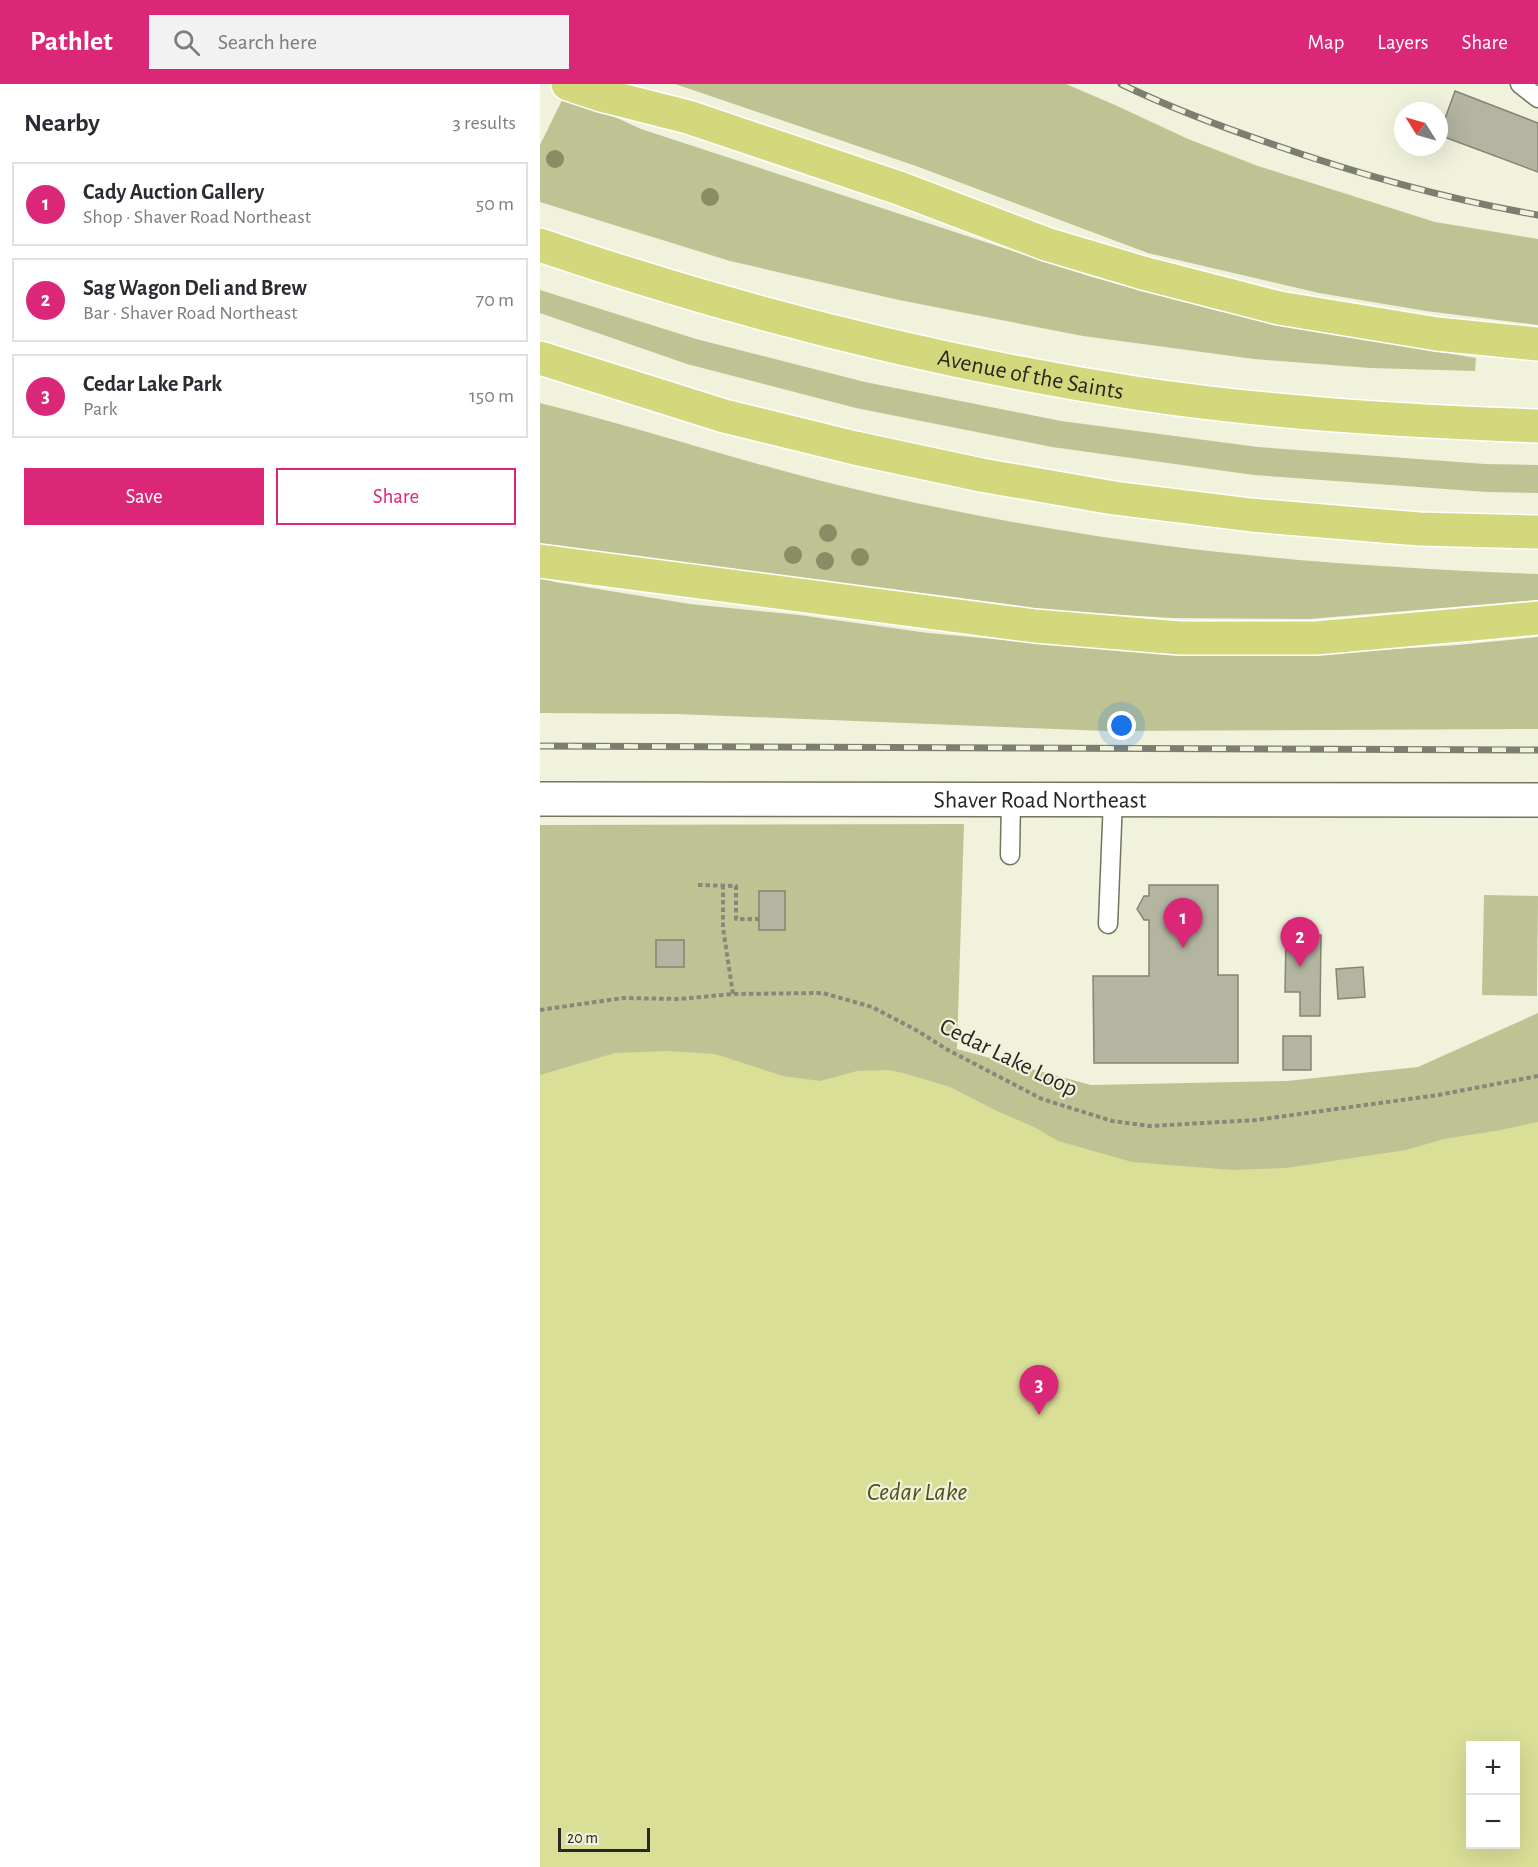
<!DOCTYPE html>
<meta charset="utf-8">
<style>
:root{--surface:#fff;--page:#f2f2f3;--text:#2b2b33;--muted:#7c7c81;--line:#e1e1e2;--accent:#db2777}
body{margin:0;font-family:"Alegreya Sans",sans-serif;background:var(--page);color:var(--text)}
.controls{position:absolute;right:18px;bottom:18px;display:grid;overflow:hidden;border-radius:0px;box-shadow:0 6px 24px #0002}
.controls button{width:54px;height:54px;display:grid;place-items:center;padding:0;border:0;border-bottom:2px solid var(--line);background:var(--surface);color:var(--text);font:30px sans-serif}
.compass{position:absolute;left:854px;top:18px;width:54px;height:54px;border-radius:50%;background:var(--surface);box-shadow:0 6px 24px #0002;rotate:307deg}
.scale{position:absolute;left:18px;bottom:15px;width:92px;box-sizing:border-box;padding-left:6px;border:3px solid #282821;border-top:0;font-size:16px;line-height:21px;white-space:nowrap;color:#282821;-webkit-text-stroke:4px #f0f2dc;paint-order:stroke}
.you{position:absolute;left:582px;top:642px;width:21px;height:21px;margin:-15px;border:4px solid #fff;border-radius:50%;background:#1a73e8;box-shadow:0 0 0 9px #1a73e833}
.badge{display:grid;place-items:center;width:39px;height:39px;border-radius:50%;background:var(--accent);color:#fff;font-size:20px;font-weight:700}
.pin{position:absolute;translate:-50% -50px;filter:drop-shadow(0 2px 3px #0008)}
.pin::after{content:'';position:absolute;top:32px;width:21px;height:18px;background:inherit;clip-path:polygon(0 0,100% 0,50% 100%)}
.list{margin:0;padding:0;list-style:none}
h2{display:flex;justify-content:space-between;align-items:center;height:78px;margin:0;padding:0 24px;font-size:26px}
h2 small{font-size:20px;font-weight:400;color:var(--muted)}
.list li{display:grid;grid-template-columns:39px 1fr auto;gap:18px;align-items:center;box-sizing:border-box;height:84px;margin:0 12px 12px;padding:0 12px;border:2px solid var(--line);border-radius:0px}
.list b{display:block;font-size:22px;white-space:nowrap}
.list p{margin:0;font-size:20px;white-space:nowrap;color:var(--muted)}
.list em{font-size:20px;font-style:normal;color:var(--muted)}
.actions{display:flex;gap:12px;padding:18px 24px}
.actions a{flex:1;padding:14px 0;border:2px solid var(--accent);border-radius:0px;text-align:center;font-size:21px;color:var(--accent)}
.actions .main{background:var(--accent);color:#fff}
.icon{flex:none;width:33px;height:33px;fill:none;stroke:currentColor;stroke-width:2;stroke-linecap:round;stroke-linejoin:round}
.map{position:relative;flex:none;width:998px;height:1783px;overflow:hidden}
header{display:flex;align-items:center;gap:36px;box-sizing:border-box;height:84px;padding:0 30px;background:var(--accent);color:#fff}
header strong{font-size:28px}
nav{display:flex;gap:33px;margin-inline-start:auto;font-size:21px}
.search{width:420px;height:54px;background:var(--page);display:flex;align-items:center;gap:15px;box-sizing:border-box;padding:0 21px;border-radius:0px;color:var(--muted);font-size:22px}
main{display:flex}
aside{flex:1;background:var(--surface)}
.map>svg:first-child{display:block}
</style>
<header>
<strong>Pathlet</strong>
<div class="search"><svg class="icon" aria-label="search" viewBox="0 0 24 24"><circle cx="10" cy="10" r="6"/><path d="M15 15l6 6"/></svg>Search here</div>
<nav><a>Map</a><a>Layers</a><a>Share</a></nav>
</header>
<main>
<aside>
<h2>Nearby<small>3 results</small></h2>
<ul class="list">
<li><span class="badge">1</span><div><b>Cady Auction Gallery</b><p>Shop · Shaver Road Northeast</p></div><em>50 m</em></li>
<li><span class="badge">2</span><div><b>Sag Wagon Deli and Brew</b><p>Bar · Shaver Road Northeast</p></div><em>70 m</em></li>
<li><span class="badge">3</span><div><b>Cedar Lake Park</b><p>Park</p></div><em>150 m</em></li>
</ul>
<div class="actions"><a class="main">Save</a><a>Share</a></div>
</aside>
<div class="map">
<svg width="998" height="1783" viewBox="0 0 998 1783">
<rect width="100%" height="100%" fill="#f0f2dc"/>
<!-- green -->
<path fill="#bfc393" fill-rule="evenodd" d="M135,0H526L575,21L648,55L718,82L895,138L998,155V241L886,227L779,209L608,169L376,82Z
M25,10L101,45L552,193L671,225L761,245L936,274L935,287L830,284L714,275L543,252L359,216L190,177L0,118V61Z
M0,206L156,255L325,298L521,337L718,363L945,380L998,381V409L947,408L714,391L512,363L316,324L147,280L0,229Z
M0,319C114,347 225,386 340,411C461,438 584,459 708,471C804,481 901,486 998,490V516L769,535L631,534L506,526L121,479L0,461Z
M0,493L15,498L150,520L259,531L388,549L520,561L674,571L776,570L918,561L998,553V645L566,647L137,630L0,629Z
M424,740L417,965L551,1001L747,997L878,983L998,929V1783H0V741ZM930,1662H975V1760H930Z
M944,811L998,812L997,912L942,911Z"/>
<!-- water -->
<path fill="#d9df97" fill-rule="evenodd" d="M128,967L175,970L243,992L280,997L317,987L349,986L363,989L410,1003L459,1028L494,1043L518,1057L592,1078L692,1086L746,1084L866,1066L904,1055L961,1046L998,1038V1783H0V991L75,969ZM930,1662H975V1760H930Z"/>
<!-- building -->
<path fill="#b3b5a1" stroke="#848572" stroke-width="1.5" d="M915,7L998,39V88L899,51Z
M609,801H678V891H698V979H554L553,892H609V836H604L597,825L604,812H609Z
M219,807H245V846H219Z
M746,851H781L780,932H760V908H745Z
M116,856H144V883H116Z
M823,883L825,913L798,915L796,885Z
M743,952H771V986H743Z"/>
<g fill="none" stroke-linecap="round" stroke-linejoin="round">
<!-- service casing -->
<g stroke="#737562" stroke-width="21">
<path id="service" d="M980,0L998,14
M470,771L471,715
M568,840L573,715"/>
</g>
<!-- minor casing -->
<g stroke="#737562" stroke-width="36">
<g id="minor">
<path id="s1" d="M0,715L998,716"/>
</g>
</g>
<!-- motorway casing -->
<g stroke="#fff" stroke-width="36">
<g id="motorway">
<path d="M28,0L61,11L148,33L359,104L506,160L603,189L739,224L897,250L998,260"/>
<path id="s2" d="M0,161C194,227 393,278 595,309C728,329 864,337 998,342"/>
<path d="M0,274L184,332L315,364L441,391L574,414L711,431L879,445L998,448"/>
<path d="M0,477L495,542L640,554H776L998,534"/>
</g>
</g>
<!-- path -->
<path stroke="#87887a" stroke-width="4" stroke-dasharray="4.5 3" stroke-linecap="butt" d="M158,801L196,802V835H219
M183,801V844L193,910
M0,926L83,914L139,915L193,910L283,909L332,923L376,946L408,966L502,1015L572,1037L610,1042L716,1036L898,1011L998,992"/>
<!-- service -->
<use href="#service" stroke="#fff" stroke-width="18"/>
<!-- minor -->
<use href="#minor" stroke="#fff" stroke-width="33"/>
<!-- motorway -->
<use href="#motorway" stroke="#d3d87d" stroke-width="33"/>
<!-- rail casing -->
<g stroke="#7d7e70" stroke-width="7">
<path id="rail" d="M581,0C629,23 679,42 729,59C817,90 906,115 998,131
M0,662L998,666"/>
</g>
<!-- rail -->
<use href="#rail" stroke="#f0f2dc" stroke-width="4.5" stroke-dasharray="14" stroke-linecap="butt"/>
</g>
<!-- trees -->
<g fill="#8a8c63">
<circle cx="15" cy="75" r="9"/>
<circle cx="170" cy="113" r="9"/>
<circle cx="288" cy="449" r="9"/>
<circle cx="253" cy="471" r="9"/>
<circle cx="320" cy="473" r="9"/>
<circle cx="285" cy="477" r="9"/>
</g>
<g text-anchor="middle" stroke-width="4.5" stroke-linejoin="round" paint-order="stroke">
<!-- street labels -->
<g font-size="24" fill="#282821" stroke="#f0f2dc">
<text dy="8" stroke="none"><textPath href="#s2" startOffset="508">Avenue of the Saints</textPath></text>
<text dy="8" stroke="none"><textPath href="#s1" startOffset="500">Shaver Road Northeast</textPath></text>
<text transform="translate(469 973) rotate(26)" y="8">Cedar Lake Loop</text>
</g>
<!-- water labels -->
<g font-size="26" font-style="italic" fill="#50531f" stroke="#f0f2dc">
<text x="377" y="1416">Cedar Lake</text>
</g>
</g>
</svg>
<div class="controls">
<button>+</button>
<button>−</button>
</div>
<svg class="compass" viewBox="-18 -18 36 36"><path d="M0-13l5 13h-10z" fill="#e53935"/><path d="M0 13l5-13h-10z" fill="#7c7c81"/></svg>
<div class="scale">20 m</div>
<div class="you"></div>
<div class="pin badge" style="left:643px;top:864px">1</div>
<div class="pin badge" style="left:760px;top:883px">2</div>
<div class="pin badge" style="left:499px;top:1331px">3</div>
</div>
</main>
